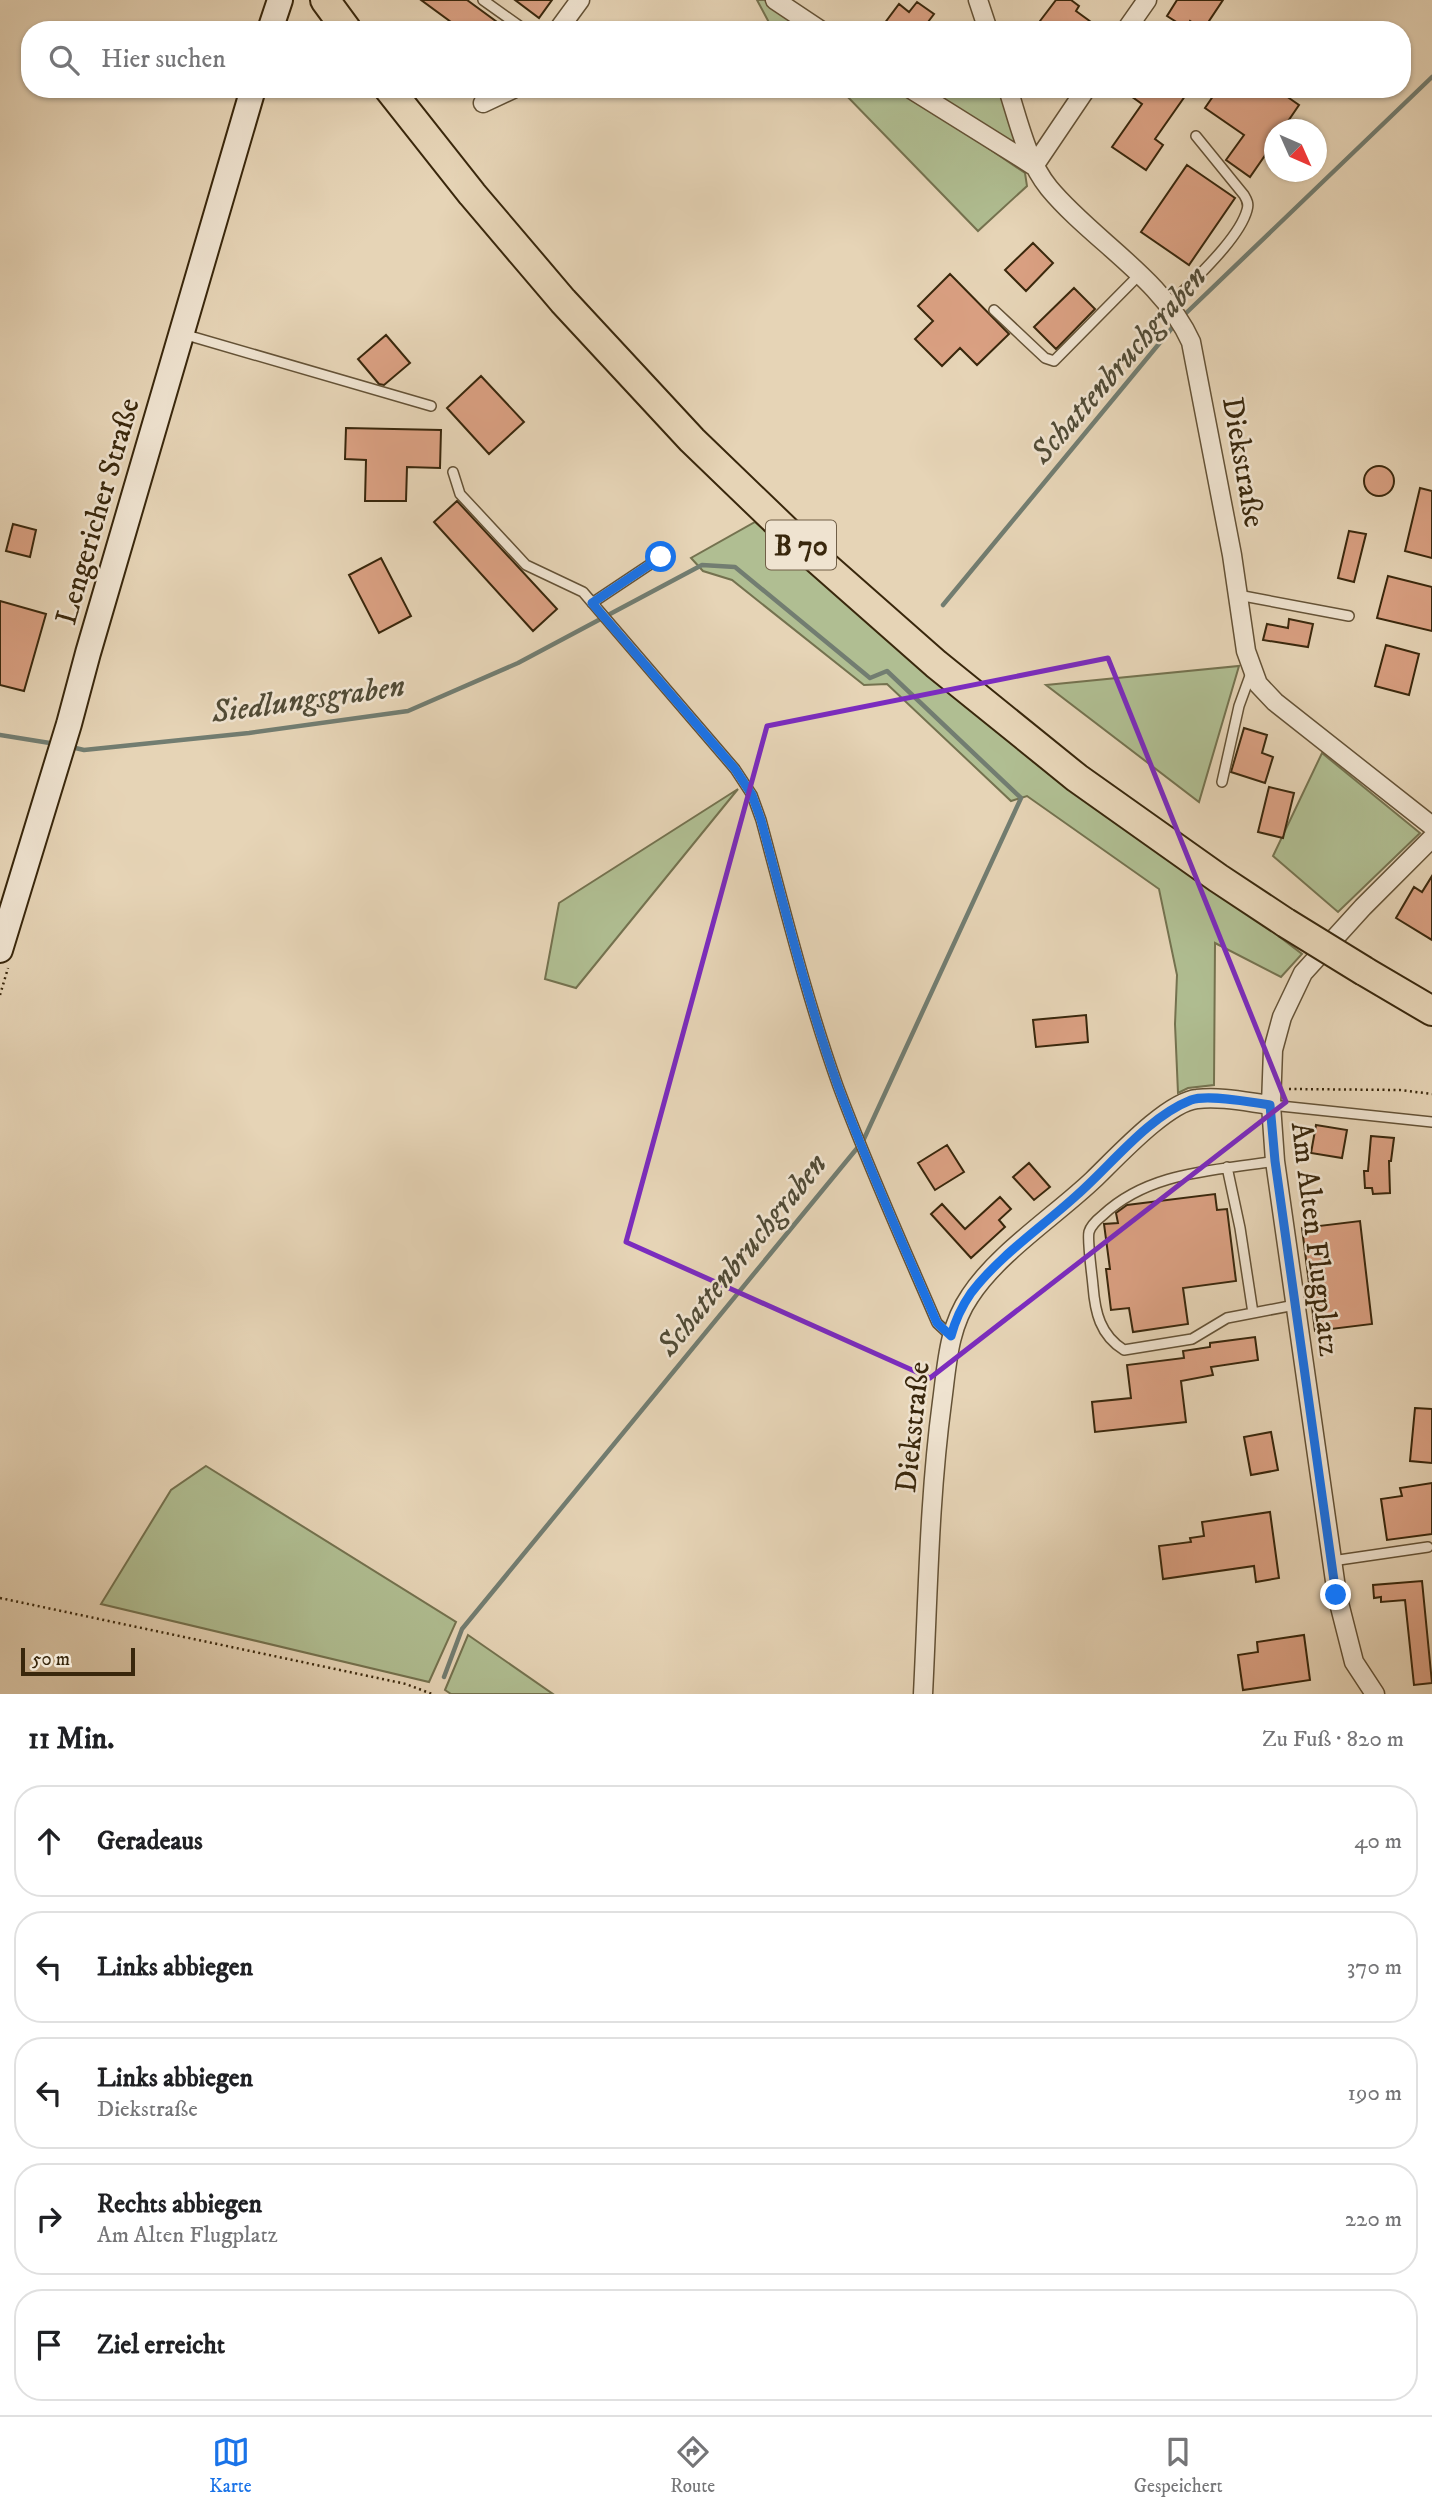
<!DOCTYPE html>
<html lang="de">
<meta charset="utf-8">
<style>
:root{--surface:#fff;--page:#f2f2f2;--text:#202124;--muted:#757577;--line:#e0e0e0;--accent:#1a73e8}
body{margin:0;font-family:"IM FELL DW Pica",serif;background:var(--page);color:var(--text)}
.compass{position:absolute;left:1264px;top:119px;width:63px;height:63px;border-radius:50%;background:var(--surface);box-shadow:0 2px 5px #0004;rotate:135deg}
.scale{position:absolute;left:21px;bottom:18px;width:114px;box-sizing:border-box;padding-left:7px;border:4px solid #39270c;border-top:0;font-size:19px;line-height:24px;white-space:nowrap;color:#39270c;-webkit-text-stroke:5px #efe3d0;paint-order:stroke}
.stop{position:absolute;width:21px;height:21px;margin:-16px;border:5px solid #1a73e8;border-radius:50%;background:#fff}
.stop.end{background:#1a73e8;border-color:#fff;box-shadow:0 2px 7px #0008}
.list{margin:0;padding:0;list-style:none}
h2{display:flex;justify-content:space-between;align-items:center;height:91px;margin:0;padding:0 28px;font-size:30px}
h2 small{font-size:23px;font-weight:400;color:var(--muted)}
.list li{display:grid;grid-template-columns:46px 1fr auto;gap:21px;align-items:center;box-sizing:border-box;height:112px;margin:0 14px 14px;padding:0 14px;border:2px solid var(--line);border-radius:28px}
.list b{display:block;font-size:26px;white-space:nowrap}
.list p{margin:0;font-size:23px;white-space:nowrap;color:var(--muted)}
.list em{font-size:23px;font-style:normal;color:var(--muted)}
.icon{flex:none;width:38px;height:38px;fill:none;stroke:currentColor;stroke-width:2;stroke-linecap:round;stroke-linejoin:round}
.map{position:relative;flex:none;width:1432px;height:1694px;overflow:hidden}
.search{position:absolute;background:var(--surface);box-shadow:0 2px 5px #0004;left:21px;right:21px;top:21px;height:77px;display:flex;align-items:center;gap:18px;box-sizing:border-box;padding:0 24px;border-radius:28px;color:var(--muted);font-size:26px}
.sheet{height:721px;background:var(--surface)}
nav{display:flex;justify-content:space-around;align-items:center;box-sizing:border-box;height:98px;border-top:2px solid var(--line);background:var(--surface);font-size:19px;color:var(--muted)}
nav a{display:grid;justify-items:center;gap:4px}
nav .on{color:var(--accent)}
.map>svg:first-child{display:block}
</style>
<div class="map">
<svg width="1432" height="1694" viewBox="0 0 1432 1694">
<rect width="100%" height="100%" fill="#e6d4b6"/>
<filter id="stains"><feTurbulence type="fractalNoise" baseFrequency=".00286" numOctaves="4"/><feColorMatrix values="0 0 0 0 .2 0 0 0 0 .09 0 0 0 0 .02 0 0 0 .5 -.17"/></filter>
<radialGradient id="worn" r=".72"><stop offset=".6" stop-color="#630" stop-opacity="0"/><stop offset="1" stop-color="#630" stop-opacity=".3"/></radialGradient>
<!-- green -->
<path fill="#b0be92" stroke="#74724f" stroke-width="2" d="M757,0H769L813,30H773Z
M840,89H901L1025,173L1027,186L978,231Z
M921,89H1003L1025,155Z
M755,522L891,638L1302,954L1281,977L1215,943L1214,1085L1188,1088L1178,1093L1175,1024L1177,975L1159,889L1027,796L1011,801L887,684L864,685L732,580L703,571L691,558Z
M1239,666L1199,802L1046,685Z
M1322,753L1420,833L1338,912L1273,856Z
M738,789L576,988L545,979L559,903Z
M206,1466L456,1622L429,1682L101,1604L171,1490Z
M468,1635L553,1694H451L445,1690Z"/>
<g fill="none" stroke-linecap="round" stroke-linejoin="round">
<!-- stream -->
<path stroke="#727d71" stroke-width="4.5" d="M1183,316L1432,77
M943,605L1177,322
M0,735L56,744
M71,747L84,750L249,733L408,711L518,663L702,565L735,567L870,678L887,671L1021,798L863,1141L462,1629L444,1677"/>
</g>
<!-- building -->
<path fill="#daa082" stroke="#39270c" stroke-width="2" d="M421,0H467L508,30H462Z
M515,0H552L539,18Z
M1056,0H1071L1079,6L1076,11L1102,30H1051L1040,21Z
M1177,0H1223L1203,30L1190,21L1186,28L1167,16Z
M917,2L934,14L925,26L920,23L915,30H892L884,24L899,4L909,12Z
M1121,89H1190L1155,139L1163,145L1146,170L1112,147L1142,104Z
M1218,89H1276L1299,105L1282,130H1275V141L1250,177L1226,160L1244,135L1205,108Z
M1187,165L1235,198L1189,265L1141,232Z
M1033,243L1053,263L1026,291L1005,270Z
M950,274L1009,334L977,365L960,348L942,366L915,339L933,321L918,306Z
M1074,288L1095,309L1056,349L1034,327Z
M386,335L410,363L384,385L379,384L358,359Z
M481,376L524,422L489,454L447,408Z
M346,428L441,430L440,468L407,467L406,501H365L366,460L345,459Z
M1364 481a15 15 0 1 1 30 0a15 15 0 1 1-30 0Z
M1420,488L1432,491V558L1405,551Z
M457,501L557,609L533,631L434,522Z
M13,524L36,530L30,557L6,551Z
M1349,531L1366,534L1354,582L1338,578Z
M381,558L411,616L379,633L349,575Z
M1388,576L1432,587V631L1377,618Z
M0,601L46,614L24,691L0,685Z
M1289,619L1313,624L1308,647L1263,640L1267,624L1288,628Z
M1386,645L1419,654L1409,695L1375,686Z
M1244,728L1267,735L1262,753L1273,757L1265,783L1231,772Z
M1269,787L1294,793L1283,838L1258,832Z
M1432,876V940L1396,918L1414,887L1422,892Z
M1086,1015L1088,1042L1036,1047L1033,1020Z
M1316,1125L1347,1130L1342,1158L1311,1153Z
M1371,1136L1394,1138L1391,1161H1389L1390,1193L1373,1194L1372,1188H1365L1364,1171H1368Z
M947,1145L964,1172L935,1190L918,1163Z
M1029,1163L1050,1187L1034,1200L1013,1177Z
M1215,1194L1217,1210L1227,1209L1236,1281L1183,1288L1188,1324L1133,1332L1129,1308L1111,1310L1106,1269H1110L1104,1224L1118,1223L1116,1213L1127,1205Z
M1000,1197L1011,1209L999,1220L1005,1227L971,1258L931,1214L942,1204L965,1229Z
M1360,1221L1372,1324L1315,1331L1302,1228Z
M1255,1337L1258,1360L1211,1367L1213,1375L1181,1381L1186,1422L1095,1432L1092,1402L1131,1398L1127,1365L1184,1358L1183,1351L1210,1347V1343Z
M1415,1408L1432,1409V1463L1410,1461Z
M1271,1432L1278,1470L1251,1475L1244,1437Z
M1432,1483V1534L1387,1540L1381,1499L1402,1496L1400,1488Z
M1270,1512L1279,1578L1256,1582L1254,1566L1163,1579L1159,1546L1191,1542L1190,1538L1204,1536L1202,1522Z
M1422,1581L1432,1683L1414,1685L1405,1600L1381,1602V1597L1374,1598L1373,1585Z
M1304,1635L1310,1680L1243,1690L1238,1655L1258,1652L1257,1642Z"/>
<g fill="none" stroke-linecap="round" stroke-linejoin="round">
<!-- service casing -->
<g stroke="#645236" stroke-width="12">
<path id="service" d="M483,0L525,30
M1168,307C1190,283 1239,240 1247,210C1249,204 1247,200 1244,195L1196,136
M994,310L1045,358L1054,361L1139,275
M183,334L431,406
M453,472L460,494L526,565L583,592L735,769L752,795L761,820C785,909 807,999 838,1086C868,1167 903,1244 937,1323L951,1336
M1238,595L1349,616
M592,603L661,557
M1222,782L1239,706L1251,673
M1271,1105L1432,1122
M1275,1161C1215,1171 1150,1171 1103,1215C1098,1219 1091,1225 1089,1232C1087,1240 1092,1274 1093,1286C1095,1312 1100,1335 1124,1350L1192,1339L1227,1318L1295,1305
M1227,1167L1240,1228L1253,1313
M1332,1561L1428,1547"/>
</g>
<!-- minor casing -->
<g stroke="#645236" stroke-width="21">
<path id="minor" d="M775,0L820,30
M978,0L988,30
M558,30L580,0
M1126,30L1147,0
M911,89L1034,166L1086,89
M1008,89C1019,123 1027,161 1049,188C1092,240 1163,279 1191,342L1232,555L1246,651L1258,684L1275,702L1432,826
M483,103L513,89
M923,1694C928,1597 929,1499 942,1402C947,1365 948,1328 970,1296C998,1253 1055,1216 1093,1180C1116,1158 1167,1102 1197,1099C1220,1096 1247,1102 1271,1105
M1375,1694L1354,1662L1337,1595L1275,1161L1271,1105L1273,1050L1282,1017L1303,973L1363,907L1432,838"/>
</g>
<!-- secondary casing -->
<g stroke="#39270c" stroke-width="28">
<path id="secondary" d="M270,30L280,0
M0,950L69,724L88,653L253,89"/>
</g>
<!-- primary casing -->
<g stroke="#39270c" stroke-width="32">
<path id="primary" d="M325,0L347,30
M389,89L472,194L563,301L692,440L801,545L936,664L1077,778L1218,878L1286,923
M1364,971L1432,1011"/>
</g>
<!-- path -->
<path stroke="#39270c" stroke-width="2.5" stroke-dasharray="2 3.5" stroke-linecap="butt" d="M0,995L8,968
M1289,1089L1400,1090L1432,1094
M0,1598L406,1684L432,1694"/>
<!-- service -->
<use href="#service" stroke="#efe3d0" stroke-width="9"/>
<!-- minor -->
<use href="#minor" stroke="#efe3d0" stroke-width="18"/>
<!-- secondary -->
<use href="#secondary" stroke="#efe3d0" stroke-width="24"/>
<!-- primary -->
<use href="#primary" stroke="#e6d4b6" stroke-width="28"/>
<!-- primary-bridge casing -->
<g stroke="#39270c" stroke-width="32" stroke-linecap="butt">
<path id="primary-bridge" d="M1286,923L1364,971"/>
</g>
<!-- primary-bridge -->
<use href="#primary-bridge" stroke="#e6d4b6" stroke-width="28"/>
</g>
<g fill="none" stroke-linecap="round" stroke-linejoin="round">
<!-- route -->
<path stroke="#1a73e8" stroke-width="9" d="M661,557L592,603L735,769L752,795L761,820C785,909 807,999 838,1086C868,1167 903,1244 937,1323L951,1336C955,1321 962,1306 971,1293C1000,1255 1042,1227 1077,1195C1112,1164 1148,1117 1191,1100C1207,1094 1252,1102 1270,1105L1275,1161L1336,1595"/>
</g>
<!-- marked area -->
<path fill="none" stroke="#7b2cbf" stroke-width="5" stroke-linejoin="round" d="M1108,658L1286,1102L930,1378L626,1242L767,726Z"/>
<g text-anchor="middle" stroke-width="5" stroke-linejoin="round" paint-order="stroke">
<!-- shield labels -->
<rect fill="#efe3d0" stroke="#705f47" stroke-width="2" x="766" y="520.5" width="70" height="49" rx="5"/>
<g font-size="28" font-weight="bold" fill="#39270c">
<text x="801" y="555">B 70</text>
</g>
<!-- street labels -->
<g font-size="30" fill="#39270c" stroke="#efe3d0">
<text transform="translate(1244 462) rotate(80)" y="10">Diekstraße</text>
<text transform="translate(97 511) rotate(-74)" y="10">Lengericher Straße</text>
<text transform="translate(1316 1239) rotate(83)" y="10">Am Alten Flugplatz</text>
<text transform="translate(912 1427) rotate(-84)" y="10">Diekstraße</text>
</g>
<!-- water labels -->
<g font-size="32" font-style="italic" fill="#514b36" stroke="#efe3d0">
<text transform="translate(1118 364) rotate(-49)" y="11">Schattenbruchgraben</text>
<text transform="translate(308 698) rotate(-8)" y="11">Siedlungsgraben</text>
<text transform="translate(741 1254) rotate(-51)" y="11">Schattenbruchgraben</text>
</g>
</g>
<rect width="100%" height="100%" filter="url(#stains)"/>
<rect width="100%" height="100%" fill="url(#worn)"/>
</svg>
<svg class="compass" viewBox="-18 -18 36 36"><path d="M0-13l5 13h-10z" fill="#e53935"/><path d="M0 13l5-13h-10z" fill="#757577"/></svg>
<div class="scale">50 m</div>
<div class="stop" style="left:661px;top:557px"></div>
<div class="stop end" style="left:1336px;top:1595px"></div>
<div class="search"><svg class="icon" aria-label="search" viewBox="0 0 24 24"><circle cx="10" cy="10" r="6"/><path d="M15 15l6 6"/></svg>Hier suchen</div>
</div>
<section class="sheet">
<h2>11 Min.<small>Zu Fuß · 820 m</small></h2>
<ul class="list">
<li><svg class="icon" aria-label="ahead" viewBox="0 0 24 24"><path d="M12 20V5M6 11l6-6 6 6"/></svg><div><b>Geradeaus</b></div><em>40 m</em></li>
<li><svg class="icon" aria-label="left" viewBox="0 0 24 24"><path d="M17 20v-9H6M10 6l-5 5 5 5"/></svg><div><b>Links abbiegen</b></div><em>370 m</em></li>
<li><svg class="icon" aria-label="left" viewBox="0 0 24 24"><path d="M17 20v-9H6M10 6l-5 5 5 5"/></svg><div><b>Links abbiegen</b><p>Diekstraße</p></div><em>190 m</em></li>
<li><svg class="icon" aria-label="right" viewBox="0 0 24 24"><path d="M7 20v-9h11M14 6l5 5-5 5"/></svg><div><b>Rechts abbiegen</b><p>Am Alten Flugplatz</p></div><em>220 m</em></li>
<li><svg class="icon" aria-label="arrive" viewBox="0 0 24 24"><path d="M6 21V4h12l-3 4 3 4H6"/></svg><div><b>Ziel erreicht</b></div></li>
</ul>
</section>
<nav>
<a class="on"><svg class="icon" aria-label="map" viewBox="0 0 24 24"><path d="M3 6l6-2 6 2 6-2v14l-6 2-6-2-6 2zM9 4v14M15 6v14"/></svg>Karte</a>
<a><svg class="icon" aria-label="directions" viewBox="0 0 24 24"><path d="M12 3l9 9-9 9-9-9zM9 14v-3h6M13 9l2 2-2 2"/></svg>Route</a>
<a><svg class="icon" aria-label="saved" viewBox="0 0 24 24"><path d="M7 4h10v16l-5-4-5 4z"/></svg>Gespeichert</a>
</nav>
